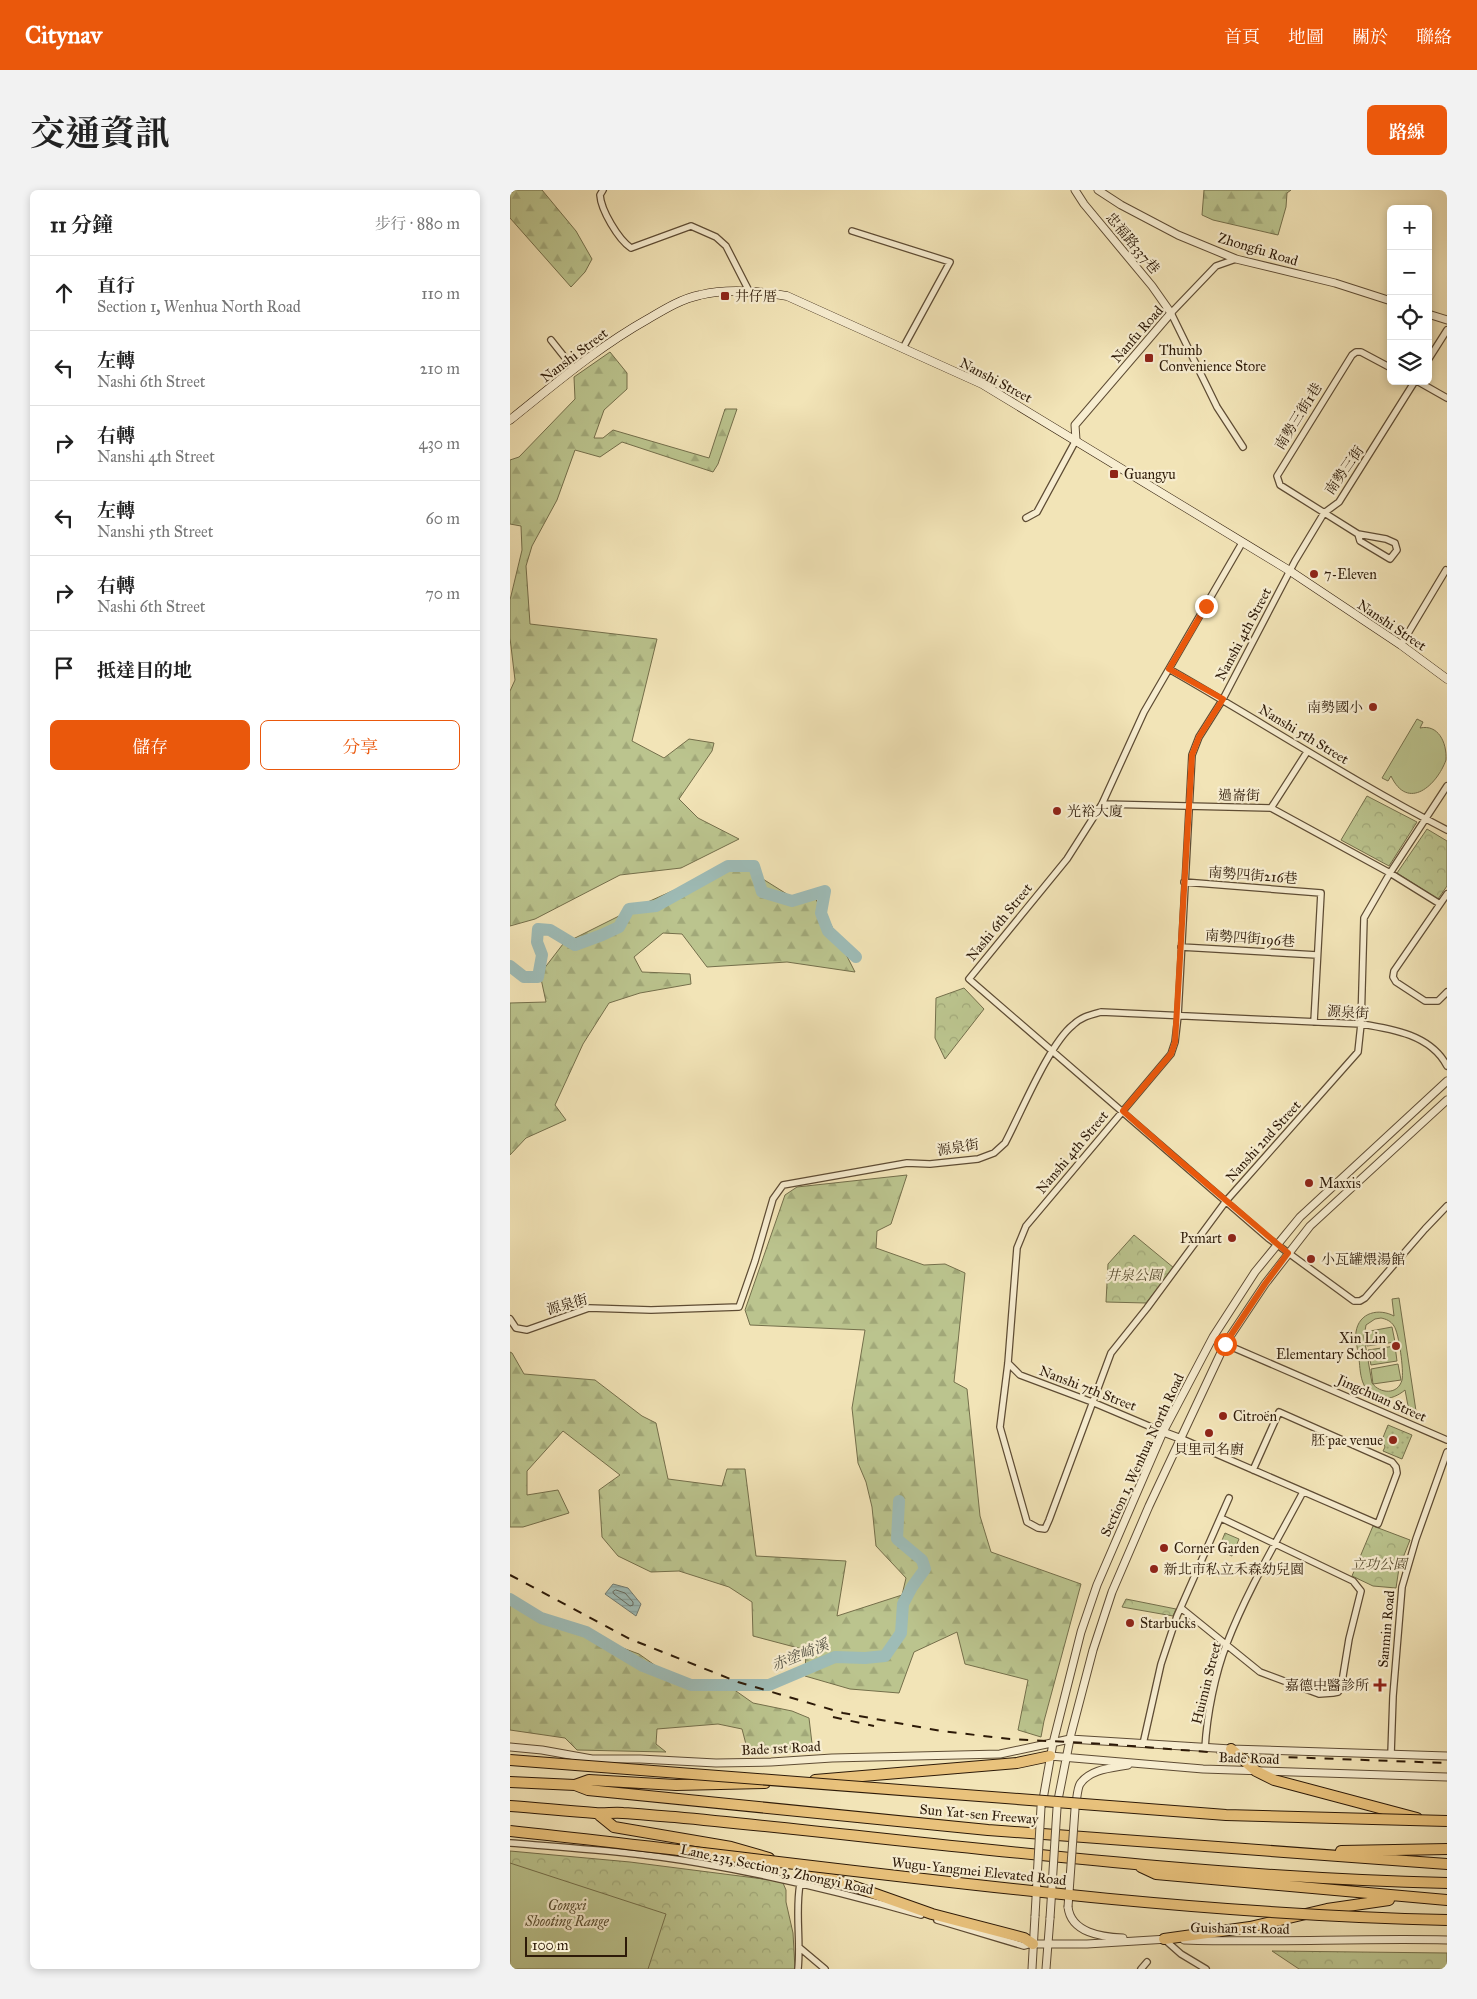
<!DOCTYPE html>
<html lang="zh-TW">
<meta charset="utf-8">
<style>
:root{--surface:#fff;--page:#f2f2f2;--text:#222;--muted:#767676;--line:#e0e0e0;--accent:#ea580c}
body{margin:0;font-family:"IM FELL Great Primer","Noto Serif TC",serif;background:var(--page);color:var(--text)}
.controls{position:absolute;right:15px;top:15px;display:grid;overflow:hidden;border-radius:8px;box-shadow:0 2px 8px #0003}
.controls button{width:45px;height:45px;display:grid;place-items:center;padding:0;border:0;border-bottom:1px solid var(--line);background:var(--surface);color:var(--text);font:25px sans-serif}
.scale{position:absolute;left:15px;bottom:12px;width:102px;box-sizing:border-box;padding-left:5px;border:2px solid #2d1a08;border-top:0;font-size:14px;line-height:18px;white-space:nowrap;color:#2d1a08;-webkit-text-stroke:4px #f7edd0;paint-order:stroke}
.stop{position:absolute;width:15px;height:15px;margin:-11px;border:4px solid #ea580c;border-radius:50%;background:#fff}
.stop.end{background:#ea580c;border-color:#fff;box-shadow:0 1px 5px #0008}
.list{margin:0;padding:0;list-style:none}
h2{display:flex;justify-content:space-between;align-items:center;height:65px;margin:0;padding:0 20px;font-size:21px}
h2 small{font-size:16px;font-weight:400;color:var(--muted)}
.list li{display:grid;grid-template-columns:32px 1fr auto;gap:15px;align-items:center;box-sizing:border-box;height:75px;padding:0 20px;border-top:1px solid var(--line)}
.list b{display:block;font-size:19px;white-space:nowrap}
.list p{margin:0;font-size:16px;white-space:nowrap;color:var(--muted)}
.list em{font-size:16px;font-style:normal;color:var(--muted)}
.actions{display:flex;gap:10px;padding:15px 20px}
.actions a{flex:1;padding:11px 0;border:1px solid var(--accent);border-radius:8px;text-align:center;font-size:18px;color:var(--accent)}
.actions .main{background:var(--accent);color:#fff}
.icon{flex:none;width:28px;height:28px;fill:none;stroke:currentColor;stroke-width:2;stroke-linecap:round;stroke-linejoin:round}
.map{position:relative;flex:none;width:937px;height:1779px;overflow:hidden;border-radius:8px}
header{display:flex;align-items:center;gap:30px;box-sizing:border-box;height:70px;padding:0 25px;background:var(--accent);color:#fff}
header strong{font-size:24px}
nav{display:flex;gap:28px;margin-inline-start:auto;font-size:18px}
.intro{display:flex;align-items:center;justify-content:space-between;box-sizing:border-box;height:120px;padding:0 30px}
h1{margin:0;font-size:35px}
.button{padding:12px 22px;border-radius:8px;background:var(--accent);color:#fff;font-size:18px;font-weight:700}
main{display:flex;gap:30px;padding:0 30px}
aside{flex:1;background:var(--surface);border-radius:8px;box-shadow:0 2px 8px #0003}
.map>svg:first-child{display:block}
</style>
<header>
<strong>Citynav</strong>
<nav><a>首頁</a><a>地圖</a><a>關於</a><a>聯絡</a></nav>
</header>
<div class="intro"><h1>交通資訊</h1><a class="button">路線</a></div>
<main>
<aside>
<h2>11 分鐘<small>步行 · 880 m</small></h2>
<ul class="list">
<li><svg class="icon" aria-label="ahead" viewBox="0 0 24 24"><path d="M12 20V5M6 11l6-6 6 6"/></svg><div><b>直行</b><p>Section 1, Wenhua North Road</p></div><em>110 m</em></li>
<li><svg class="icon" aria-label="left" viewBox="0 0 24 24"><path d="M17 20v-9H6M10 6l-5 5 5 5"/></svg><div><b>左轉</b><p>Nashi 6th Street</p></div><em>210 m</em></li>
<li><svg class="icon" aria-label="right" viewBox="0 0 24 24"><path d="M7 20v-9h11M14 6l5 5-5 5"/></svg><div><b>右轉</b><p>Nanshi 4th Street</p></div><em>430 m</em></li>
<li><svg class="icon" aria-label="left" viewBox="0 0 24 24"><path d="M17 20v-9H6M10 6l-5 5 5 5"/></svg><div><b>左轉</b><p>Nanshi 5th Street</p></div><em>60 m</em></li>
<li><svg class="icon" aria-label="right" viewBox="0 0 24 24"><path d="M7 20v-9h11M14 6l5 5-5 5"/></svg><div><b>右轉</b><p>Nashi 6th Street</p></div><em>70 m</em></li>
<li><svg class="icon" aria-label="arrive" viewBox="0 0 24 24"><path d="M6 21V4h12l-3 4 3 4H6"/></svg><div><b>抵達目的地</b></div></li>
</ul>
<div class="actions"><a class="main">儲存</a><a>分享</a></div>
</aside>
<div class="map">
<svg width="937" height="1779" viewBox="0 0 937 1779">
<defs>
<pattern id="grass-dots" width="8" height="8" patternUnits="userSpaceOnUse" patternTransform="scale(1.25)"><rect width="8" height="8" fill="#bbc48e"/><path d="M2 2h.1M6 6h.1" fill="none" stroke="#a1a879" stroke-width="1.8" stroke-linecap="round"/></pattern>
<pattern id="forest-firs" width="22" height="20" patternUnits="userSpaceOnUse" patternTransform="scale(1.25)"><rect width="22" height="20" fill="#bbc48e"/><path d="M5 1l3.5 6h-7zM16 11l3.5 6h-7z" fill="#a1a879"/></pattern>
<pattern id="park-crowns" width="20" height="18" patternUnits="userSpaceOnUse" patternTransform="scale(1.25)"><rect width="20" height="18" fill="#bbc48e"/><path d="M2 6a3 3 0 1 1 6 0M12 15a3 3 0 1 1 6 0" fill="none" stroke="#a1a879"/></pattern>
<pattern id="water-rules" width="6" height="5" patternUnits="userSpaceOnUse" patternTransform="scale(1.25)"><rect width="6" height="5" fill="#9ebcb7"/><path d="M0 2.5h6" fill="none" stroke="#88a19c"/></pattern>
</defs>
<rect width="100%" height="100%" fill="#f2e4b7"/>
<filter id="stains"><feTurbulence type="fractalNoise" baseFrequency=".004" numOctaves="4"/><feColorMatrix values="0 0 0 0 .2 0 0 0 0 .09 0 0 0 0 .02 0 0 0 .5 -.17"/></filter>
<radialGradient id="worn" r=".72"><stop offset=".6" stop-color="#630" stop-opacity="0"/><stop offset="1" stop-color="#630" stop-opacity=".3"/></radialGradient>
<!-- grass -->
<path fill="url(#grass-dots)" stroke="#746f4b" d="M878,1235L902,1245L892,1269L873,1261L875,1257L872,1250Z"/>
<!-- forest -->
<path fill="url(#forest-firs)" stroke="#746f4b" d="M5,0H32L66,41L82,69L75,82L61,97L0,28V4Z
M694,0H781L777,3L776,17L768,45L703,30L692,25Z
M100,162L117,183V199L94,220L84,248H93L103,240L199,268L215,219H227L208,274L203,282L112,252L90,267L65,260L47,310L22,356L16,376L20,434L147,449L122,551L154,568L179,549L204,553L202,561L169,609L188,628L229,649L171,678L110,685L25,729L0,736V501L5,490L0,448V410L12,360L11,336L0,334V270L9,267L65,209L64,187Z
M207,681H240L280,706L302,704L315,723L345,782L277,772L197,777L172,744L153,743L124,767L132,782L180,784L181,794L130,803L99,813L73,854L45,915L56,930L16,948L0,965V813L36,812L30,784L53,754L131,715Z
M397,985L381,1034L367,1041L366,1058L414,1075L435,1074L455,1083L444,1192L457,1199L470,1326L481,1362L571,1394L534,1531L531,1547L508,1540L518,1490L455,1474L447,1442L404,1462L389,1503L340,1499L295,1486L296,1460L243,1446L242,1412L219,1397L169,1381L141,1382L108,1366L92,1347L89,1300L110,1285L53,1241L17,1281V1305L48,1300L59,1323L13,1337H0V1162L2,1163L14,1184L85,1190L132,1226L146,1233L158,1289L212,1296L217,1279H235L246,1366L336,1371L327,1426L392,1405L396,1388L366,1356L362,1317L356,1292L348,1273L342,1218L355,1140L240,1135L235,1120L275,1005L287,997Z
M0,1410L69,1442L129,1464L177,1498L216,1494L243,1513L282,1521L299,1528L303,1562H238L232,1539L208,1534L147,1539L146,1554L156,1562L67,1560L55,1548L0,1540Z"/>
<!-- park -->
<path fill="url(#park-crowns)" stroke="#746f4b" d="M857,606L907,632L879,676L831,650Z
M917,639L937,651V696L928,709L887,683Z
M454,798L474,819L435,869L425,848L426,808Z
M624,1045L664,1078L636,1113L596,1112L598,1074Z
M863,1336L900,1350L889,1378L886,1398L863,1396L842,1386Z
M715,1343L729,1349L722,1366L708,1360Z
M616,1409L666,1419L663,1426L612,1417Z
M0,1661L120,1672L261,1690L273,1693L276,1700V1712L283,1743L285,1779H0Z
M762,1761L937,1763V1779H789Z"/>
<!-- pitch -->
<path fill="#bbc48e" stroke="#746f4b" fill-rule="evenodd" d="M907,529L913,532L910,538C928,534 937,552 936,570C927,595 898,622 881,586L878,591L872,588Z
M889,1108L906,1221H899L895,1200C882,1211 862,1214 854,1195C850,1187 850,1177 849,1169C848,1160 845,1150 846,1142C849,1122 869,1118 884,1126L882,1109ZM871,1128C876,1129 881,1131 884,1136C889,1143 894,1181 892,1190C888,1205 870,1204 862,1193L854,1147L856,1135L865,1129Z
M882,1137L885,1152L857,1156L855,1142Z
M885,1156L887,1171L861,1175L858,1160Z
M888,1174L891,1190L863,1194L861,1179Z
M0,1673L156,1724L138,1779H0Z"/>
<!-- water -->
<path fill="url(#water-rules)" stroke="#717b71" d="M103,1394L118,1398L131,1414L126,1426L95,1404Z"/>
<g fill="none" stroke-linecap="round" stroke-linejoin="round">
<!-- shore -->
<path stroke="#666b60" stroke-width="1" d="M106,1400L115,1403L123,1412V1415L120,1416L104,1404L103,1402Z"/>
<!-- river -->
<path stroke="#9ebcb7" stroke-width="12" d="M0,776L14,787H28L32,765L27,752L28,739L40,740L65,755L92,745L109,737L119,719L146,716L218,676H244L252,702L282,711L315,701L311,723L318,741L346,767
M0,1409L31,1428L76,1442L133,1476L181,1495H259L325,1467L355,1468L375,1466L391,1443L393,1414L402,1397L415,1379L412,1370L387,1349L389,1311"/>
<!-- minor casing -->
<g stroke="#5e4c34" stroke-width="8">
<path id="minor" d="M93,0L90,5C91,20 108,49 121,58L181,36L206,47L216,56L239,101
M342,41L440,72L393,158
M726,69L706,76L661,123L707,217L733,257
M41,150L64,179
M918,170L937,140
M905,191L829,312L814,323L785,371L713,509L689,547L682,565L668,826L665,852L661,864L516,1036L507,1058L498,1173L490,1237L517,1332L528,1338L535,1339L539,1330L601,1163L637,1118L716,1011L848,862L851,834L854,728L880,683L937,596
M907,191L937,208
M516,328L527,322L566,250
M848,344L876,349L885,353L887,360L880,369L850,351L848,344L770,295L767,286L842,165L846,162H851L881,178
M732,353L634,522L592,614L557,669L459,789L758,1048L844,1111H850L855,1108L915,1039L937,1016
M891,455L936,380
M659,479C752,532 842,591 937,640
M592,614L761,618L880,683L930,714
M761,618L797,562
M674,692L811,703L804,832
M937,704L884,781L883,787L886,792L915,811H928L937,802
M671,757L807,765
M0,1129L6,1138L17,1140L79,1118L141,1120L229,1117L245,1071L263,1009L273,995L397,973L420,974L468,969L484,963L495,953C511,923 539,854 563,835C571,827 580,825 591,822L851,834C883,839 921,845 937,876
M715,1154L937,1250
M498,1173L510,1185L582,1212L653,1242
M672,1249L868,1334L887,1283L886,1277L882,1272L769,1222L743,1280
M671,1418L750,1482L809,1504L823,1503L828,1502L831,1498L839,1449L851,1401L843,1391L711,1328
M633,1554L651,1474L667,1426L719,1308
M695,1558C697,1524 705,1484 717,1453C737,1401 767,1351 793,1302
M881,1564L883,1506L892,1397L906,1349L937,1262
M0,1653C63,1658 127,1662 189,1673C264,1686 338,1704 411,1725
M427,1730L514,1756L521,1754
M654,1749L671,1764L696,1779
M290,1758L315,1779
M288,1779C291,1750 285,1722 290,1694
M631,1779L637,1772"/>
</g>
<!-- tertiary casing -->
<g stroke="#5e4c34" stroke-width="9">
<path id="tertiary" d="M565,0L574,14L642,96L661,123L565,235L566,250
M588,0L611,15L668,45L726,69L825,93L881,111
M918,124L937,130
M653,1242L672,1249
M0,1557L32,1560L82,1569H130L206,1573L261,1572L322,1568L490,1564L560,1549L721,1559L937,1566
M540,1566L693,1579L937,1587
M532,1615L543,1553L571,1442L587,1395L653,1242L703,1147L745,1082L790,1027L937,891
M547,1615L561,1544L583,1460L602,1402L639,1316L715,1154L755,1094L800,1036L937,910
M565,1617C567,1611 567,1599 570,1594C580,1579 602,1578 618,1575
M558,1717C561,1743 592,1747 613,1748
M674,1750C762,1753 849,1748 937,1750
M523,1754H577L658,1749
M522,1779L525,1726
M536,1779L540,1728"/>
</g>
<!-- secondary casing -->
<g stroke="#2d1a08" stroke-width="9">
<path id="secondary" d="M0,230C45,194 88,157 138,129C155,119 171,109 190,105C218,98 249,101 277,106L472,194L780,381L891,455L937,489"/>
</g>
<!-- motorway casing -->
<g stroke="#2d1a08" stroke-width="12">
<path id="motorway" d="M721,1559L746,1581L764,1590L907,1628
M305,1590L507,1573L540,1566
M0,1592L65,1595L78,1600L478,1640L937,1674
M65,1595L79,1590L166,1595L255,1593
M0,1616C28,1618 56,1621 85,1623C94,1624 104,1622 113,1623C130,1624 148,1626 165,1627C422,1652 679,1687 937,1693
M88,1624L104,1637L221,1657L259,1668
M831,1661L937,1659
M631,1677L646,1684L937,1710
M292,1678L422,1724L514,1748L523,1754
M654,1749L740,1737L817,1719L879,1710"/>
</g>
<!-- minor -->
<use href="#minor" stroke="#f7edd0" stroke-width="5.5"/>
<!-- tertiary -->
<use href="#tertiary" stroke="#f7edd0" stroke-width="7"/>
<!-- secondary -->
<use href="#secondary" stroke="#f7edd0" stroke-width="8"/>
<!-- motorway -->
<use href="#motorway" stroke="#e9c27c" stroke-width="10"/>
<!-- rail -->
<path stroke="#2d1a08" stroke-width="2" stroke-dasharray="9 9" stroke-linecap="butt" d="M0,1385L120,1449L228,1492L333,1523L431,1541L500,1549L596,1554L748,1566L937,1573
M323,1527L364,1536"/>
<!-- tertiary-bridge casing -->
<g stroke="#5e4c34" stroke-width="9" stroke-linecap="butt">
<path id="tertiary-bridge" d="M558,1717L565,1619
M525,1726L531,1617
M540,1728L547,1618"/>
</g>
<!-- motorway-bridge casing -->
<g stroke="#2d1a08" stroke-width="12" stroke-linecap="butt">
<path id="motorway-bridge" d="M0,1570L716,1625L937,1631
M0,1641C312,1674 623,1723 937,1730"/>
</g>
<!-- tertiary-bridge -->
<use href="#tertiary-bridge" stroke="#f7edd0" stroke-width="7"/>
<!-- motorway-bridge -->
<use href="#motorway-bridge" stroke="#e9c27c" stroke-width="10"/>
</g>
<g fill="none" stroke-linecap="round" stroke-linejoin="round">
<!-- route -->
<path stroke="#ea580c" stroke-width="6" d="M696,416L659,479L713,509L689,547L682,565L665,852L661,864L613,921L665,967L778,1063L755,1094L715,1154"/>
</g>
<!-- markers -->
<g fill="#8f2418" stroke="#f7edd0" stroke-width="2">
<rect x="210" y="101" width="10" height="10" rx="2.5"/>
<rect x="634" y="163" width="10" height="10" rx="2.5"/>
<rect x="599" y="279" width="10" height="10" rx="2.5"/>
<circle cx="804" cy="384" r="5"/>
<circle cx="863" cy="517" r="5"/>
<circle cx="547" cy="621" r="5"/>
<circle cx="799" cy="993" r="5"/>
<circle cx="722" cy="1048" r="5"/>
<circle cx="801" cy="1069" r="5"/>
<circle cx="886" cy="1156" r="5"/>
<circle cx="713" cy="1226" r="5"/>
<circle cx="699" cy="1243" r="5"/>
<circle cx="883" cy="1250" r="5"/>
<circle cx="654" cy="1358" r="5"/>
<circle cx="644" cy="1379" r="5"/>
<circle cx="620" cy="1433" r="5"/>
<path d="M867.5 1487.5h5v5h5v5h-5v5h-5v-5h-5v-5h5z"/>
</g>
<g text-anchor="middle" stroke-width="4.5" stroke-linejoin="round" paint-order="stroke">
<!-- street labels -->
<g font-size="14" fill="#2d1a08" stroke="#f7edd0">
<text transform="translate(623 53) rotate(50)" y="5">忠福路337巷</text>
<text transform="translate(748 59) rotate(17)" y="5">Zhongfu Road</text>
<text transform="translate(627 144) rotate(-49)" y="5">Nanfu Road</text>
<text transform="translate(64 165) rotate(-37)" y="5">Nanshi Street</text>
<text transform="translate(486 190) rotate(28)" y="5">Nanshi Street</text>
<text transform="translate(788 226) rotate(-58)" y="5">南勢三街1巷</text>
<text transform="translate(834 280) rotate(-55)" y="5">南勢三街</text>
<text transform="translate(882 435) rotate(34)" y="5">Nanshi Street</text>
<text transform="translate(733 444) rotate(-62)" y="5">Nanshi 4th Street</text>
<text transform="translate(794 544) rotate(31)" y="5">Nanshi 5th Street</text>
<text transform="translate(729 605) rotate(1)" y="5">過崙街</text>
<text transform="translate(743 685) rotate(4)" y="5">南勢四街216巷</text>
<text transform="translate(489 732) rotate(-51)" y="5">Nashi 6th Street</text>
<text transform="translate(740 748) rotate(4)" y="5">南勢四街196巷</text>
<text transform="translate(838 822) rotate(4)" y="5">源泉街</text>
<text transform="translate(753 951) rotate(-48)" y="5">Nanshi 2nd Street</text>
<text transform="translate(448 957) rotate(-9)" y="5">源泉街</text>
<text transform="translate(562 962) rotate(-50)" y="5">Nanshi 4th Street</text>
<text transform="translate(57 1114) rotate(-16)" y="5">源泉街</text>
<text transform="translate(578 1198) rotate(21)" y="5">Nanshi 7th Street</text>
<text transform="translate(872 1208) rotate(24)" y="5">Jingchuan Street</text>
<text transform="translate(632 1265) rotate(-65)" y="5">Section 1, Wenhua North Road</text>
<text transform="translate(876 1439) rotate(-85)" y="5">Sanmin Road</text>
<text transform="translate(696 1493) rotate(-76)" y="5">Huimin Street</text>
<text transform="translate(271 1558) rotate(-3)" y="5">Bade 1st Road</text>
<text transform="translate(739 1568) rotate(2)" y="5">Bade Road</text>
<text transform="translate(469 1624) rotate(5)" y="5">Sun Yat-sen Freeway</text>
<text transform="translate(267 1679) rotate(12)" y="5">Lane 231, Section 3, Zhongyi Road</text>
<text transform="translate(469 1681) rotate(6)" y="5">Wugu-Yangmei Elevated Road</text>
<text transform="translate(730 1738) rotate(1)" y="5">Guishan 1st Road</text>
</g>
<!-- poi labels -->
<g font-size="14" fill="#2d1a08" stroke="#f7edd0" text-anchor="start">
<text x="225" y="111">井仔厝</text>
<text x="649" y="165">Thumb<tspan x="649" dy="16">Convenience Store</tspan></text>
<text x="614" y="289">Guangyu</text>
<text x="814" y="389">7-Eleven</text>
<text x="853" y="522" text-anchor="end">南勢國小</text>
<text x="557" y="626">光裕大廈</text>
<text x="809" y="998">Maxxis</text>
<text x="712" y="1053" text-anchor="end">Pxmart</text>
<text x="811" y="1074">小瓦罐煨湯館</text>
<text x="876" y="1153" text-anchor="end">Xin Lin<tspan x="876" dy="16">Elementary School</tspan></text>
<text x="723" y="1231">Citroën</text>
<text x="873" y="1255" text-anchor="end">胚 pae venue</text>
<text x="699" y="1264" text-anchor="middle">貝里司名廚</text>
<text x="664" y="1363">Corner Garden</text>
<text x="654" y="1384">新北市私立禾森幼兒園</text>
<text x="630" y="1438">Starbucks</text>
<text x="859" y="1500" text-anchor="end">嘉德中醫診所</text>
</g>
<!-- park labels -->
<g font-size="14" font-style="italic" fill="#584d30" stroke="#f7edd0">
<text x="624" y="1090">井泉公園</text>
<text x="869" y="1379">立功公園</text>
<text x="57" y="1720">Gongxi<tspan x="57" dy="16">Shooting Range</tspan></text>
</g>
<!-- water labels -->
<g font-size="15" font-style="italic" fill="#555345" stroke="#f7edd0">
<text transform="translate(290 1465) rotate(-22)" y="5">赤塗崎溪</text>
</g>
</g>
<rect width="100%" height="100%" filter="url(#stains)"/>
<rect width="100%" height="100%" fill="url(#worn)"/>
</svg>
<div class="controls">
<button>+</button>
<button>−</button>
<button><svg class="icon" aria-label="locate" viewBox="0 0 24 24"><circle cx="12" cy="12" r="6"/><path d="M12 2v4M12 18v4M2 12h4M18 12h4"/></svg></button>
<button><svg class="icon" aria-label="layers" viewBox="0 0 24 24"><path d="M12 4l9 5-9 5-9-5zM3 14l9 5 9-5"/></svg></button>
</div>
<div class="scale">100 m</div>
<div class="stop" style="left:715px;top:1154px"></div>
<div class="stop end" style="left:696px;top:416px"></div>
</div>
</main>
